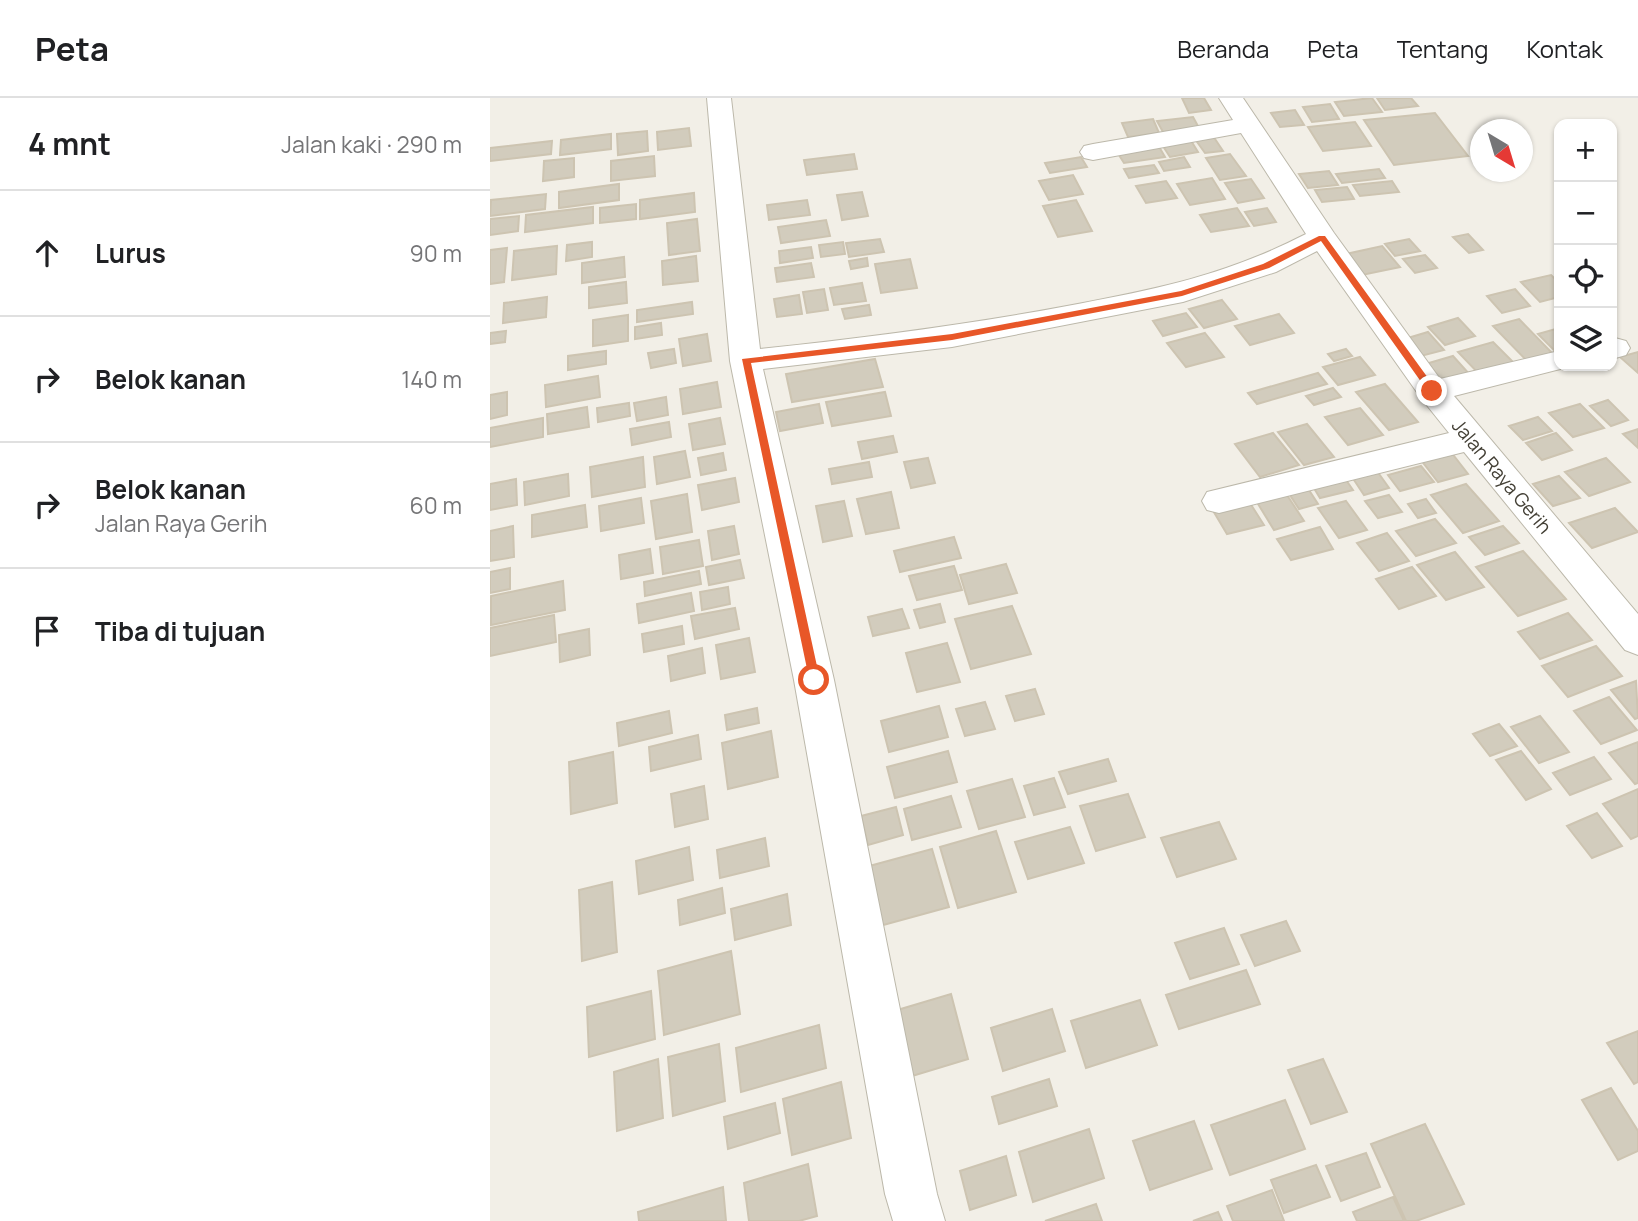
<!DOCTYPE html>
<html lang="id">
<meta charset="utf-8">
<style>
:root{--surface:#fff;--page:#f6f6f6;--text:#202124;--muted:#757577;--line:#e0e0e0}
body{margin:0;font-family:Manrope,sans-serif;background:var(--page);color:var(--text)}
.controls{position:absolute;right:21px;top:21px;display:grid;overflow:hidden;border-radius:14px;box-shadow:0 2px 5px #0004}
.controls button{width:63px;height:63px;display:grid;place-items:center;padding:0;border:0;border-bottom:2px solid var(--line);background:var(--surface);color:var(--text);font:35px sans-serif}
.compass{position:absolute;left:980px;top:21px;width:63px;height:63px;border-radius:50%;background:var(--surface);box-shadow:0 2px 5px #0004;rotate:142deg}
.stop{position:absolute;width:21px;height:21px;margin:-16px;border:5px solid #e85728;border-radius:50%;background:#fff}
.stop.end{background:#e85728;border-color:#fff;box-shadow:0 2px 7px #0008}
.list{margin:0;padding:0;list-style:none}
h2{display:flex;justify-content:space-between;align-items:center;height:91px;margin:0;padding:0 28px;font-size:30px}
h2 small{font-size:23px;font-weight:400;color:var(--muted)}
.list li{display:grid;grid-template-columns:46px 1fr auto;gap:21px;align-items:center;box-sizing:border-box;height:126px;padding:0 28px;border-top:2px solid var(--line)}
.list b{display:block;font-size:26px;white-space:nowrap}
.list p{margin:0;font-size:23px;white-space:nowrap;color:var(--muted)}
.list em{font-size:23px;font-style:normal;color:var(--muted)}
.icon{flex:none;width:38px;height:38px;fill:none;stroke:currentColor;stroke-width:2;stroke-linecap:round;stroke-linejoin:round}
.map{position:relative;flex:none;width:1148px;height:1123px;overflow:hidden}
header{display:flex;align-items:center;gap:42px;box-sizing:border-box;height:98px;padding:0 35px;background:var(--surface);border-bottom:2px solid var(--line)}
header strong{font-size:33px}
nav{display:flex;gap:38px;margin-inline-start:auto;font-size:24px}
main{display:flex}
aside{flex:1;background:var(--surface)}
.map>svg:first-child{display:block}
</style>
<header>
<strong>Peta</strong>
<nav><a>Beranda</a><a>Peta</a><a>Tentang</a><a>Kontak</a></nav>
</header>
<main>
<aside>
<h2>4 mnt<small>Jalan kaki · 290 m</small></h2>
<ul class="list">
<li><svg class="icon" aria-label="ahead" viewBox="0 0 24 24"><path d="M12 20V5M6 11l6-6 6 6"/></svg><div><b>Lurus</b></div><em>90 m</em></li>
<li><svg class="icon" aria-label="right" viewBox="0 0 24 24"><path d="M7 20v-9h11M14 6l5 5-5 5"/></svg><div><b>Belok kanan</b></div><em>140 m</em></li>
<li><svg class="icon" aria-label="right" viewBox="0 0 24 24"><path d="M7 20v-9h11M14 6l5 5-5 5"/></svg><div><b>Belok kanan</b><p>Jalan Raya Gerih</p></div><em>60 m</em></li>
<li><svg class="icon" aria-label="arrive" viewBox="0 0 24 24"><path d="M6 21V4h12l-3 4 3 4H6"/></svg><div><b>Tiba di tujuan</b></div></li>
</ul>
</aside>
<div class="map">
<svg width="1148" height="1123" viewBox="0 0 1148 1123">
<rect width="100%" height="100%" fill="#f2efe7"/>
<!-- building -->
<path fill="#d2ccbd" stroke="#cdc4b1" stroke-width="2" d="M692,0H714L721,12L699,15Z
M882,0L892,14L854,18L845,4Z
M887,0H921L928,8L895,12Z
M840,6L849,21L822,24L813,9Z
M805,12L814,27L790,29L781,15Z
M945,15L978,58L904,67L874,22Z
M703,19L709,30L673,34L667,23Z
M663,21L669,35L638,39L632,25Z
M865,24L881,48L833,53L818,29Z
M199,30L201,48L168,52L167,34Z
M157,33L158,53L128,57L127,36Z
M121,36V51L70,57L71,42Z
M723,38L733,53L715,55L705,41Z
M700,41L708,54L680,59L671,45Z
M62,43L61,56L0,63V50Z
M668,47L675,59L634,65L627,54Z
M364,56L367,71L317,77L314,62Z
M740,56L756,78L730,82L716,60Z
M164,58L165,78L121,83V63Z
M591,59L597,69L560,75L555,65Z
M694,59L700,69L674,73L669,64Z
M84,60V79L53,83L54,63Z
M664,67L669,75L639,80L634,71Z
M889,71L895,80L852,85L846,76Z
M839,73L848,87L818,90L809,76Z
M583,77L593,96L559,102L549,83Z
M722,80L735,101L700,107L687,86Z
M761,81L774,100L748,105L735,85Z
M676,83L687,100L656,105L646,88Z
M902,83L909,94L870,98L863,87Z
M129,86V102L69,110V94Z
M857,89L864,101L832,104L825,92Z
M372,94L378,118L352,122L347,97Z
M204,95L205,114L150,121V102Z
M56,96L55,111L0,118L1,102Z
M317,102L320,117L279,122L277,107Z
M586,102L602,133L568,139L553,108Z
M146,106V121L110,125V110Z
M103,109V125L35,134L36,117Z
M747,110L759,128L721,134L710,117Z
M777,110L786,124L764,128L755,114Z
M29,118L28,133L0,137V121Z
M207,121L210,153L179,157L177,125Z
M336,122L340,138L291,145L288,129Z
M978,136L993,152L979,155L963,139Z
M390,141L394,154L359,159L356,145Z
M919,141L930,153L905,158L895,146Z
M102,144V159L76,163L77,147Z
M353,144L355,156L331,159L329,147Z
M67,148L66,176L22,182L24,153Z
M892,148L910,169L872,177L856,156Z
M321,149L323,160L290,165L289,153Z
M17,150L14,184L0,186V152Z
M935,157L947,170L925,175L913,161Z
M206,158L208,183L173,187L172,163Z
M134,159L135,179L92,185V165Z
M377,160L378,168L361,171L359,163Z
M420,161L427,190L391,195L385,166Z
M321,165L324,179L287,184L285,170Z
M1061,177L1069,185V199L1050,204L1031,184Z
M136,184L137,205L99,210V189Z
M372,185L376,203L344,207L340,190Z
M334,191L338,212L317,215L313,194Z
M1025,191L1040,208L1012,215L997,198Z
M309,197L312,216L287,219L284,201Z
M57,199L56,219L13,225L14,205Z
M732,202L747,221L714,230L699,211Z
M202,204L203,216L147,224V212Z
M379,207L381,217L355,221L352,211Z
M696,215L707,229L673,238L663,223Z
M789,216L804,235L760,247L745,228Z
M138,217V243L103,248V222Z
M968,220L985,238L955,247L938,229Z
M1029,221L1062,255L1036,262L1003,228Z
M171,225L172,237L145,241V229Z
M1069,230V253L1066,254L1048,236Z
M16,233L15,244L0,246V235Z
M938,234L954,252L927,259L911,242Z
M715,235L734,259L696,269L677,245Z
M217,236L221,263L193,268L189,241Z
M1003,244L1026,267L990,277L968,254Z
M184,251L186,265L161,270L158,255Z
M856,251L862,258L844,263L838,256Z
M116,253V266L78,272V258Z
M1148,254V275L1130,259Z
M963,258L981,278L949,287L932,267Z
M870,259L885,277L848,287L833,269Z
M385,261L393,289L302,304L296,276Z
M828,275L837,286L767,306L758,295Z
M108,278L110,299L56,309L55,287Z
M227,284L231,309L193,316L190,291Z
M895,286L928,324L899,332L866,294Z
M843,290L851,299L824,307L816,298Z
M17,294V317L0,321V297Z
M395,294L401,318L342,328L336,304Z
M176,299L178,317L147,323L144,305Z
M1118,302L1138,322L1121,328L1100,308Z
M139,305L140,318L108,324L107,310Z
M329,306L333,325L290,333L286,314Z
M1090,306L1114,330L1083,339L1059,315Z
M97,309L99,329L58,336L57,316Z
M870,310L893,337L858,347L835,319Z
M1048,319L1062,333L1033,342L1019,328Z
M53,320V339L0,349V330Z
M230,320L235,346L203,352L199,326Z
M179,324L181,339L142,347L140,331Z
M817,326L844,359L814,367L788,334Z
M1148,331V350L1133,336Z
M783,335L809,367L770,379L745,346Z
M1066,335L1082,352L1052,362L1036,345Z
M403,338L407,354L372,361L368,344Z
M195,353L200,379L167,386L164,359Z
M961,354L978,376L948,384L931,362Z
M233,355L236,372L211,377L208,360Z
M153,359L155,389L102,399L100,369Z
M438,360L445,385L421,390L414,364Z
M1116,360L1140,384L1099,398L1075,374Z
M379,364L382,379L342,386L339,371Z
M931,368L944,384L910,393L898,377Z
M887,373L899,390L874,397L862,379Z
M78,376L79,398L35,407L34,384Z
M1069,378L1090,400L1063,408L1043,386Z
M854,379L863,392L830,400L822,387Z
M245,380L249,404L212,412L208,387Z
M26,381L27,407L0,412V386Z
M976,386L1009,423L973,435L941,397Z
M817,389L828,406L809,411L798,394Z
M401,394L409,430L376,436L367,401Z
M795,394L814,423L784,432L765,401Z
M197,396L202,434L166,441L161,403Z
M899,397L912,414L888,420L875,403Z
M151,400L154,425L111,433L109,408Z
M936,401L946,415L928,420L918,406Z
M758,402L774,427L737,436L722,411Z
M354,403L362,438L333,444L326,408Z
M856,403L877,432L849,440L828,410Z
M95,407L97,429L42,439V417Z
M1125,410L1148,434L1102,450L1079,425Z
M945,421L966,445L926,458L906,433Z
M23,428L24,459L0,463V433Z
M244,428L249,456L222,462L218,433Z
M1013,428L1029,445L995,457L979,439Z
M830,429L843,451L801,462L787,441Z
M897,435L919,463L889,473L867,445Z
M464,439L471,460L410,474L404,453Z
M209,442L213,468L173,476L170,449Z
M160,451L163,475L131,481L129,457Z
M1033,453L1076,501L1028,518L986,469Z
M965,454L994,489L956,502L927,467Z
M250,462L254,480L219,487L216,469Z
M516,466L527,495L479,506L470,477Z
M464,468L472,492L427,502L419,478Z
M922,469L946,498L909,511L886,481Z
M20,470V491L0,495V474Z
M209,473L211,486L155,498L154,484Z
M73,483L75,512L1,527V498Z
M238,489L240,506L212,512L210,494Z
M201,495L204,513L149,525L147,506Z
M450,506L455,524L430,530L424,512Z
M522,508L541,556L481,571L465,521Z
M245,510L249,531L205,541L201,518Z
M412,511L419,530L383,538L378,519Z
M1078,515L1102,542L1050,561L1028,534Z
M64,517L66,544L0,558V530Z
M192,528L194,546L154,554L152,536Z
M99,531L100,557L70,564L69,537Z
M259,540L265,574L231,581L226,547Z
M457,545L470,584L427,594L416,555Z
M1106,548L1132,578L1078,599L1052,568Z
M212,550L215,575L181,583L178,558Z
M1146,583L1148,620L1145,621L1121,592Z
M545,591L554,616L525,623L516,598Z
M1119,599L1147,632L1111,646L1084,613Z
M495,604L505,631L475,638L466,611Z
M449,608L458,639L399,654L391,623Z
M267,610L269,625L237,632L235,617Z
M179,613L182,635L129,648L127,625Z
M1050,618L1079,654L1049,665L1021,629Z
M1009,626L1027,648L1000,658L983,636Z
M281,633L288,679L238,691L232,645Z
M208,637L211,661L161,673L159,649Z
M1148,644V685L1145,686L1119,655Z
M458,653L467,684L405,700L397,669Z
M1031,653L1061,691L1036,702L1006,662Z
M123,654L127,705L81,716L79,664Z
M1104,659L1121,681L1080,697L1063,675Z
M618,661L626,683L578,696L569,674Z
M564,680L575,709L544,717L534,688Z
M522,681L535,719L489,731L477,693Z
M214,688L218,721L185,729L181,696Z
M1148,691V738L1141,741L1113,706Z
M638,696L655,739L606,753L590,708Z
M461,698L471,729L422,742L414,711Z
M406,709L413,737L378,747L371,718Z
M1107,715L1132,748L1102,760L1077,728Z
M729,724L746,761L687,779L671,740Z
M580,729L594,765L538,781L525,744Z
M506,733L526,794L468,810L450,749Z
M275,740L279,768L230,780L227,752Z
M199,749L203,782L149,796L146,763Z
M442,751L459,809L386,829L372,770Z
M122,784L127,854L92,863L89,792Z
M232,790L235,815L190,827L188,802Z
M297,796L301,827L245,842L241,811Z
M796,823L810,853L765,868L751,837Z
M734,830L749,866L700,881L685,845Z
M241,853L250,916L174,937L168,873Z
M756,872L770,906L689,931L676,897Z
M161,893L165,941L99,959L97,909Z
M461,896L478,961L419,979L404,913Z
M650,902L667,947L596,970L581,923Z
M562,911L575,953L513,973L501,930Z
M329,927L336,970L251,994L246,950Z
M1148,933V984L1144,986L1117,945Z
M229,946L235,1003L183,1018L178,959Z
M168,961L173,1020L127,1033L124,974Z
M833,961L857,1014L821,1026L798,972Z
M559,981L567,1008L509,1026L502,999Z
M351,984L361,1040L302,1057L293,1001Z
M1121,990L1148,1033V1053L1128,1062L1092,1002Z
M795,1002L815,1051L740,1077L721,1027Z
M285,1005L290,1035L238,1051L234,1019Z
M704,1023L722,1071L660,1092L643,1043Z
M935,1026L974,1106L926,1123H916L881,1046Z
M599,1031L614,1080L543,1104L529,1054Z
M876,1055L890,1089L851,1103L836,1068Z
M516,1058L526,1097L480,1112L470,1073Z
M318,1066L327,1118L309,1123H259L254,1085Z
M826,1067L840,1099L794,1115L781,1082Z
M233,1089L236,1123H149L148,1114Z
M782,1092L794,1123H743L737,1108Z
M903,1099L914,1123H867L863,1114Z
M606,1106L612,1123H555Z
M728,1114L732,1123H703Z"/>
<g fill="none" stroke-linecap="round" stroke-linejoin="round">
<!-- minor casing -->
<g stroke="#bcb8aa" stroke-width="2">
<path id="minor" d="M217,0H241L270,251C373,240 475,227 577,208C667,191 734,178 816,136L751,35L603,62L594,60L590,54L594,48L603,46L743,22L729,0H753L844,135L950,281L1069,253V268H1082L964,298L1148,516V557L1135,552L974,354L729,415L717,412L712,403L717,394L959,335L931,300L827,153L786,174L693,204L462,249L273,271L344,582L447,1096L455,1123H403L395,1096L304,582L240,263Z
M1125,240L1136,243L1140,250L1136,257L1122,261V241Z"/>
</g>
<!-- minor -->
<use href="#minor" fill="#fff" fill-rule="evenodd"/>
</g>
<!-- route -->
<path fill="#e85728" d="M829,138H835L946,291V295H939L831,143L779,170L692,198L462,242L261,265L330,582L328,585H320L252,261L462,236L691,193L773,166Z"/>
<g text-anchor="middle" stroke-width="5" stroke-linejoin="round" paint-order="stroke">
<!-- street labels -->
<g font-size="19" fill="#444036" stroke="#fff">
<text transform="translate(1012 378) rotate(50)" y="7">Jalan Raya Gerih</text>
</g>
</g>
</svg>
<div class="controls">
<button>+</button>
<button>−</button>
<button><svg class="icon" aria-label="locate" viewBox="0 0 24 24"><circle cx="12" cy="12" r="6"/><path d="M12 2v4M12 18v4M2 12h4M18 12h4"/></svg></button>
<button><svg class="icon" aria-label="layers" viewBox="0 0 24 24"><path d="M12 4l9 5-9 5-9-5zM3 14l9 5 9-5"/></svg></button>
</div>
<svg class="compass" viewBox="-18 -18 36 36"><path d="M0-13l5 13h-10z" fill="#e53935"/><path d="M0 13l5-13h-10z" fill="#757577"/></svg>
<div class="stop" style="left:324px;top:582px"></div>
<div class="stop end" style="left:942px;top:293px"></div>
</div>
</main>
